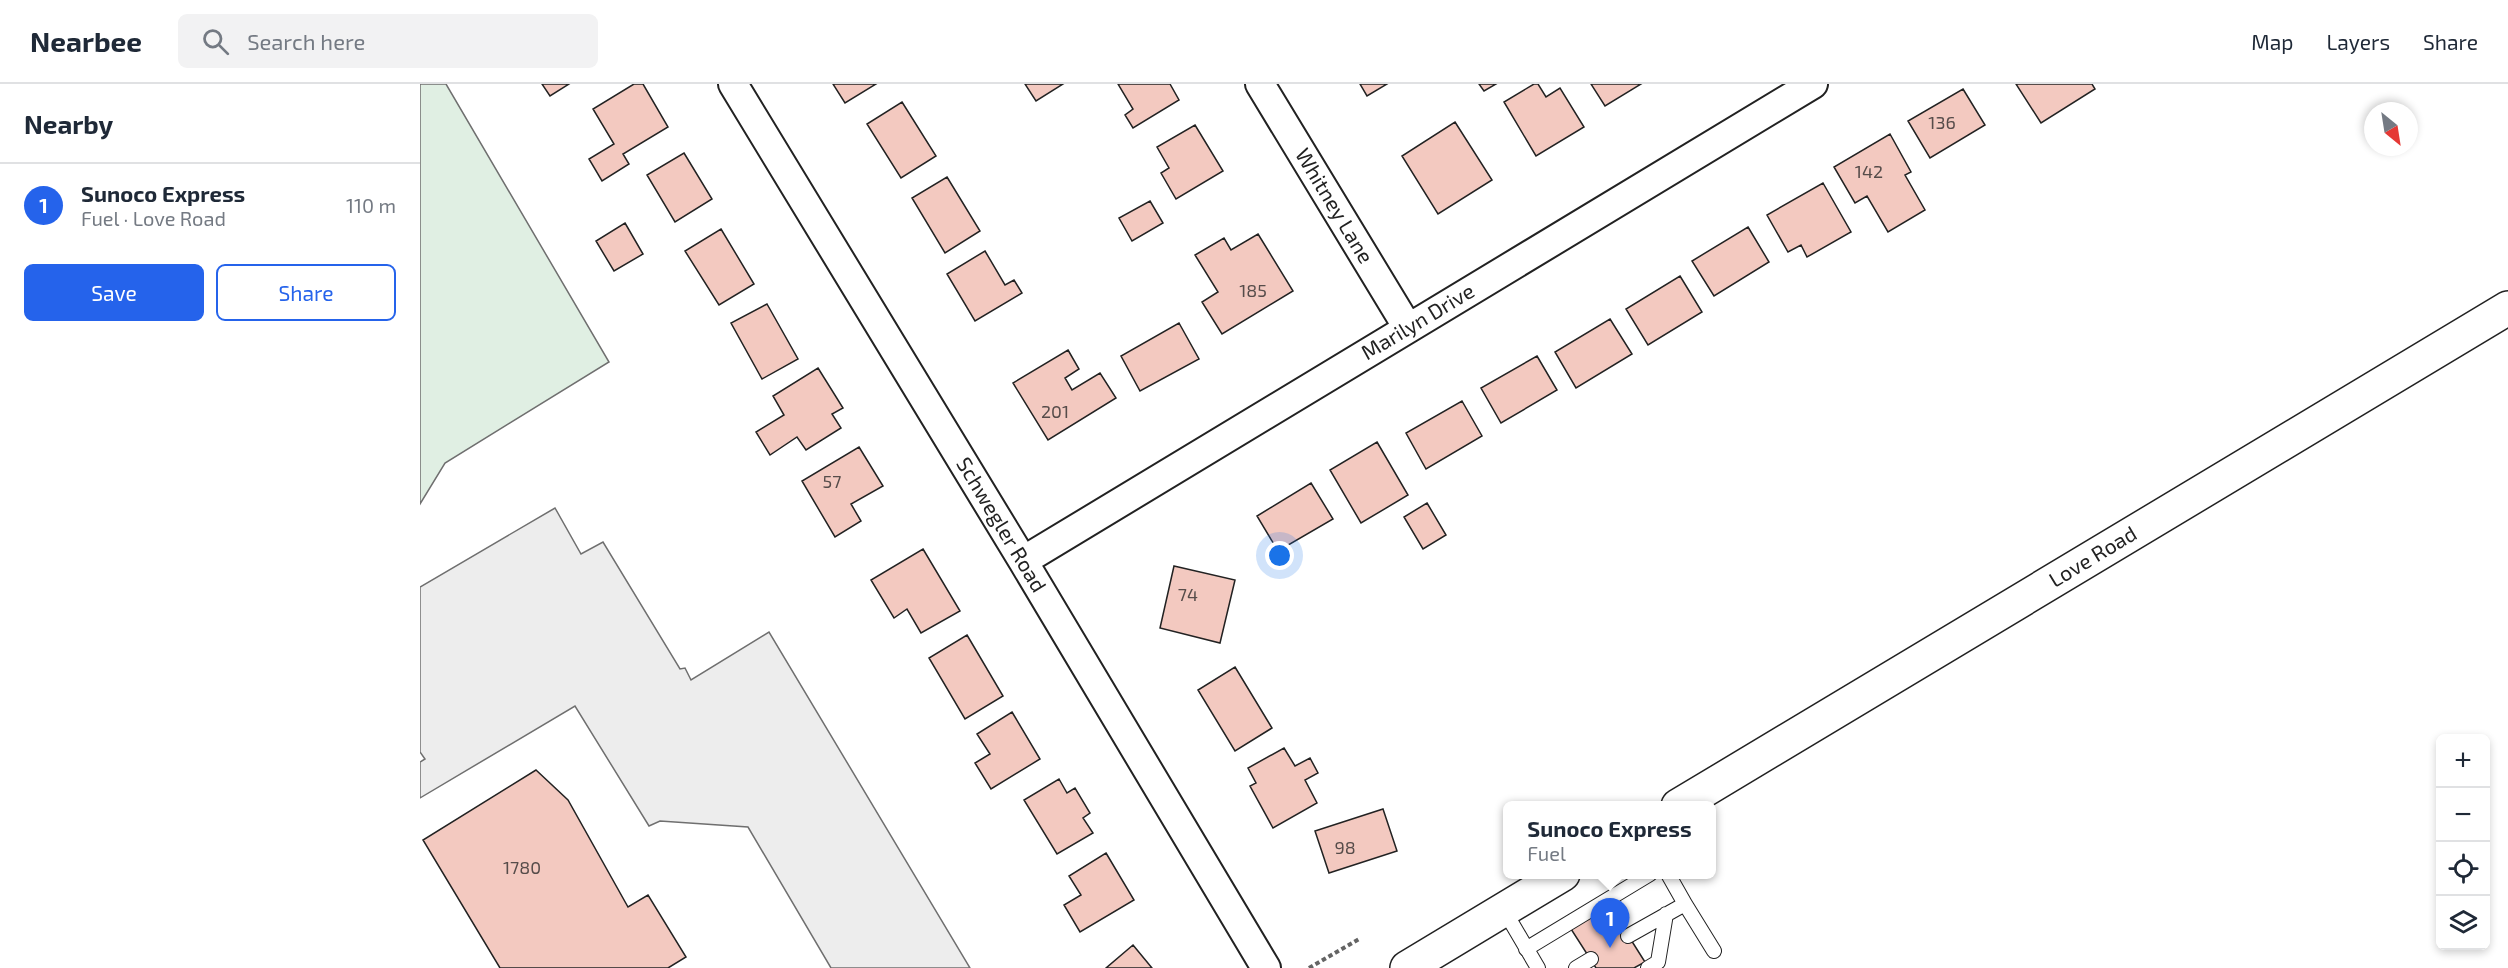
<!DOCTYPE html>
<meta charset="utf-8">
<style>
:root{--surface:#fff;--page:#f2f2f3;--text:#1f2937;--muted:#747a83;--line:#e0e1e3;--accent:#2563eb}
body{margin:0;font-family:"Exo 2",sans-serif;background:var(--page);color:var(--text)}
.controls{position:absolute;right:18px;bottom:18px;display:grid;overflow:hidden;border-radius:9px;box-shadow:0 3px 9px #0003}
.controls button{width:54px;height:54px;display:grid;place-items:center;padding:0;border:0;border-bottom:2px solid var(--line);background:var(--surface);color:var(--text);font:30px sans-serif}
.compass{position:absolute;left:1944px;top:18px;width:54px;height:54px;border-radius:50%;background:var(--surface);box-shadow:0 3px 9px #0003;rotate:150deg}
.you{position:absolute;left:860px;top:472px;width:21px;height:21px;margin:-15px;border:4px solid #fff;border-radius:50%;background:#1a73e8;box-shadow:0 0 0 9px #1a73e833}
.badge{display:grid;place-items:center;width:39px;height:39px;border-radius:50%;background:var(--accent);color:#fff;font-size:20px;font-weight:700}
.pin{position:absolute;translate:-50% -50px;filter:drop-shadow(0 2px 3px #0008)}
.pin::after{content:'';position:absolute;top:32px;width:21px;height:18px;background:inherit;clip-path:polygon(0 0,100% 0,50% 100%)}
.popup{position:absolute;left:1083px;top:717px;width:213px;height:78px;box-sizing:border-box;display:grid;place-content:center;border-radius:9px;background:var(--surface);filter:drop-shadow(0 2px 4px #0005);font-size:20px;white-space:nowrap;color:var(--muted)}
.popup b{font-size:22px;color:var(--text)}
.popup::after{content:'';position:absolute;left:50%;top:100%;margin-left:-12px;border:12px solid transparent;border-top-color:var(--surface)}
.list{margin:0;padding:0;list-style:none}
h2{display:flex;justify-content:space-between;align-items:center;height:78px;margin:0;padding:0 24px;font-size:26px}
h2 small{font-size:20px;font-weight:400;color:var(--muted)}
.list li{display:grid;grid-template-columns:39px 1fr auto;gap:18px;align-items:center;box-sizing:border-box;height:84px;padding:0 24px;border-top:2px solid var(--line)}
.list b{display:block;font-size:22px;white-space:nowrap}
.list p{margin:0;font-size:20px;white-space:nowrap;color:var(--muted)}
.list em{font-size:20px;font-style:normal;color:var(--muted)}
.actions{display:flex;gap:12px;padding:18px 24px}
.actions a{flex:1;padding:14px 0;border:2px solid var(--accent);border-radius:9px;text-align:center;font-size:21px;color:var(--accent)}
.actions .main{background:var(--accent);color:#fff}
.icon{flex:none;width:33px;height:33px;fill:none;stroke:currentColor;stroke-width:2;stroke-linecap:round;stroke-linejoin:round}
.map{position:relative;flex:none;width:2088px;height:884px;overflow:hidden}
header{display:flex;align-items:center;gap:36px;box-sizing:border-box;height:84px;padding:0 30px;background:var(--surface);border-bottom:2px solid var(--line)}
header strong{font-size:28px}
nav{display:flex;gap:33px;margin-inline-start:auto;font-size:21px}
.search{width:420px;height:54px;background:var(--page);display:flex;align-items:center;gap:15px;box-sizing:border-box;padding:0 21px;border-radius:9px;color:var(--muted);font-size:22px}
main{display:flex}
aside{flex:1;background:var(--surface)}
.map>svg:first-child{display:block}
</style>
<header>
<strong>Nearbee</strong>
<div class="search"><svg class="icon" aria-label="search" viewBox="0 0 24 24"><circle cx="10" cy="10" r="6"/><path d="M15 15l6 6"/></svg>Search here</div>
<nav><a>Map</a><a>Layers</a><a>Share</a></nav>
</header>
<main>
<aside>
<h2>Nearby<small></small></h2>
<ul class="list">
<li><span class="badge">1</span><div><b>Sunoco Express</b><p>Fuel · Love Road</p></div><em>110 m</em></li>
</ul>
<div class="actions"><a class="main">Save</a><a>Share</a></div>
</aside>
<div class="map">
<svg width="2088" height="884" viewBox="0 0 2088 884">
<rect width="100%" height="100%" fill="#fff"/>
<!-- green -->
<path fill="#e0efe3" stroke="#6f6f6f" stroke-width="1.5" d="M0,0H26L189,278L25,379L0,420Z"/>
<!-- parking -->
<path fill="#ededed" stroke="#6f6f6f" stroke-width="1.5" d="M135,424L161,470L183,458L260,585L265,584L271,596L349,548L550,884H411L328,743L240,737L229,742L155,622L0,714V678L5,675L0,668V503Z"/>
<!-- building -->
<path fill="#f3c9c0" stroke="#222" stroke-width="1.5" d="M122,0H149L130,12Z
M214,0H223L248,43L203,70L209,80L182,97L169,75L194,60L173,25Z
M413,0H456L425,19Z
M605,0H643L616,17Z
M698,0H750L759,16L713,44L705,31L713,25Z
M940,0H967L947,12Z
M1059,0H1076L1064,7Z
M1114,0H1118L1126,13L1140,4L1164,43L1116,72L1084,18Z
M1171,0H1221L1185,22Z
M1596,0H1672L1675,5L1621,39Z
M1543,5L1565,41L1510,74L1488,37Z
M482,18L516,72L481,94L447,40Z
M1035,38L1072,96L1018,130L982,72Z
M775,41L803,87L756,115L741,89L749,84L737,63Z
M1470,50L1491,88L1485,91L1505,126L1468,148L1447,112L1435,119L1414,83Z
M264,69L292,115L255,138L227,91Z
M527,93L560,147L525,169L492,114Z
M1403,99L1431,148L1387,173L1381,161L1368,168L1347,131Z
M730,117L743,139L712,157L699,134Z
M205,139L223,170L194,187L176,157Z
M1328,143L1349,178L1294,212L1272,177Z
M301,145L334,200L299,221L265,167Z
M838,150L873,207L802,250L782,218L798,208L775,171L804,154L811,166Z
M565,167L585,201L594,196L602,209L555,237L527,190Z
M1260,192L1282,228L1228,261L1206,225Z
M347,220L378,275L342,295L311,239Z
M1190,235L1212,270L1156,304L1135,268Z
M759,239L779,275L720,307L701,272Z
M648,266L659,285L645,294L652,306L680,289L696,314L628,356L593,299Z
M1117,272L1137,306L1081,339L1061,304Z
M398,284L423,324L412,330L421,344L386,366L377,353L350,371L336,348L364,331L353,312Z
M1042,317L1062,352L1006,385L986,349Z
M957,358L988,411L941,439L910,386Z
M439,363L463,402L431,420L441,437L415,453L382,397Z
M891,399L913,435L858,467L837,432Z
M1007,419L1026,451L1003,465L984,433Z
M503,465L540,527L501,549L487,525L474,534L451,496Z
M754,482L815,496L800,559L740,544Z
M547,551L583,612L545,635L509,574Z
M815,583L852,644L815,667L778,606Z
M592,628L620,675L571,705L555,679L570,670L557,650Z
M864,664L875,682L890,674L898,689L885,696L897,719L853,744L830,702L836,699L828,684Z
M116,686L148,716L208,823L228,811L266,873L248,884H80L3,756Z
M639,695L647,709L655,704L670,729L663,734L673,749L637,770L604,716Z
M963,725L977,767L909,789L895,747Z
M686,769L714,816L660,848L644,821L661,811L649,792Z
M1189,821L1225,878L1214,884H1176L1151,845Z
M713,861L732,884H686Z"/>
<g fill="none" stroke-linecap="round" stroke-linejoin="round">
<!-- service casing -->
<g stroke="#222" stroke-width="16">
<path id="service" d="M1265,820L1294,867
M1084,826L1118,884
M1208,852L1265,820L1248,790
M1106,865L1230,790
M1156,884L1171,875
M1228,884L1238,878L1246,830"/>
</g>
<!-- minor casing -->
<g stroke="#222" stroke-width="32">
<path id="minor" d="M313,0L603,477L846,884
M840,0L988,244
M603,477L1393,0"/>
</g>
<!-- tertiary casing -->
<g stroke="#222" stroke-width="36">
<path id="tertiary" d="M1258,722L2088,224
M987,884L1143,790"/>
</g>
<!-- path -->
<path stroke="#646464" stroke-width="4" stroke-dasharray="4.5 3" stroke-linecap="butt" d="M889,884L939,855"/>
<!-- service -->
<use href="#service" stroke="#fff" stroke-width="14"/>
<!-- minor -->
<use href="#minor" stroke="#fff" stroke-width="28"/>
<!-- tertiary -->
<use href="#tertiary" stroke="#fff" stroke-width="33"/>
</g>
<g text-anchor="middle" stroke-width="4.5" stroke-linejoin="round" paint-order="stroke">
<!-- number labels -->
<g font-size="18" fill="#564c4a">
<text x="1522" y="45">136</text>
<text x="1449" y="94">142</text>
<text x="833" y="213">185</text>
<text x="635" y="334">201</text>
<text x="412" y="404">57</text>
<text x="768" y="517">74</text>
<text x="925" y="770">98</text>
<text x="102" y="790">1780</text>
</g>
<!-- street labels -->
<g font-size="21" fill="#222" stroke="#fff">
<text transform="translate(914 122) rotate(59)" y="7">Whitney Lane</text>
<text transform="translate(998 238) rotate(-31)" y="7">Marilyn Drive</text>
<text transform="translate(581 441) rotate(59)" y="7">Schwegler Road</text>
<text transform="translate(1673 473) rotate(-31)" y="7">Love Road</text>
</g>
</g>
</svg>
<div class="controls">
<button>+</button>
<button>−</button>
<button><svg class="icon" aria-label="locate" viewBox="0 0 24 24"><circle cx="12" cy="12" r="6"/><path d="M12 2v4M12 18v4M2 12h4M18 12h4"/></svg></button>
<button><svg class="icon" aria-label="layers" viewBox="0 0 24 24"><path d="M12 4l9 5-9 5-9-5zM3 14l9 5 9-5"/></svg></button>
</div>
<svg class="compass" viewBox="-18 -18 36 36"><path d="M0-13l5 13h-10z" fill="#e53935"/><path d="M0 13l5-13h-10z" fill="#747a83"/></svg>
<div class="you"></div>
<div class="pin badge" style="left:1190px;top:864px">1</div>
<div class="popup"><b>Sunoco Express</b>Fuel</div>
</div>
</main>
